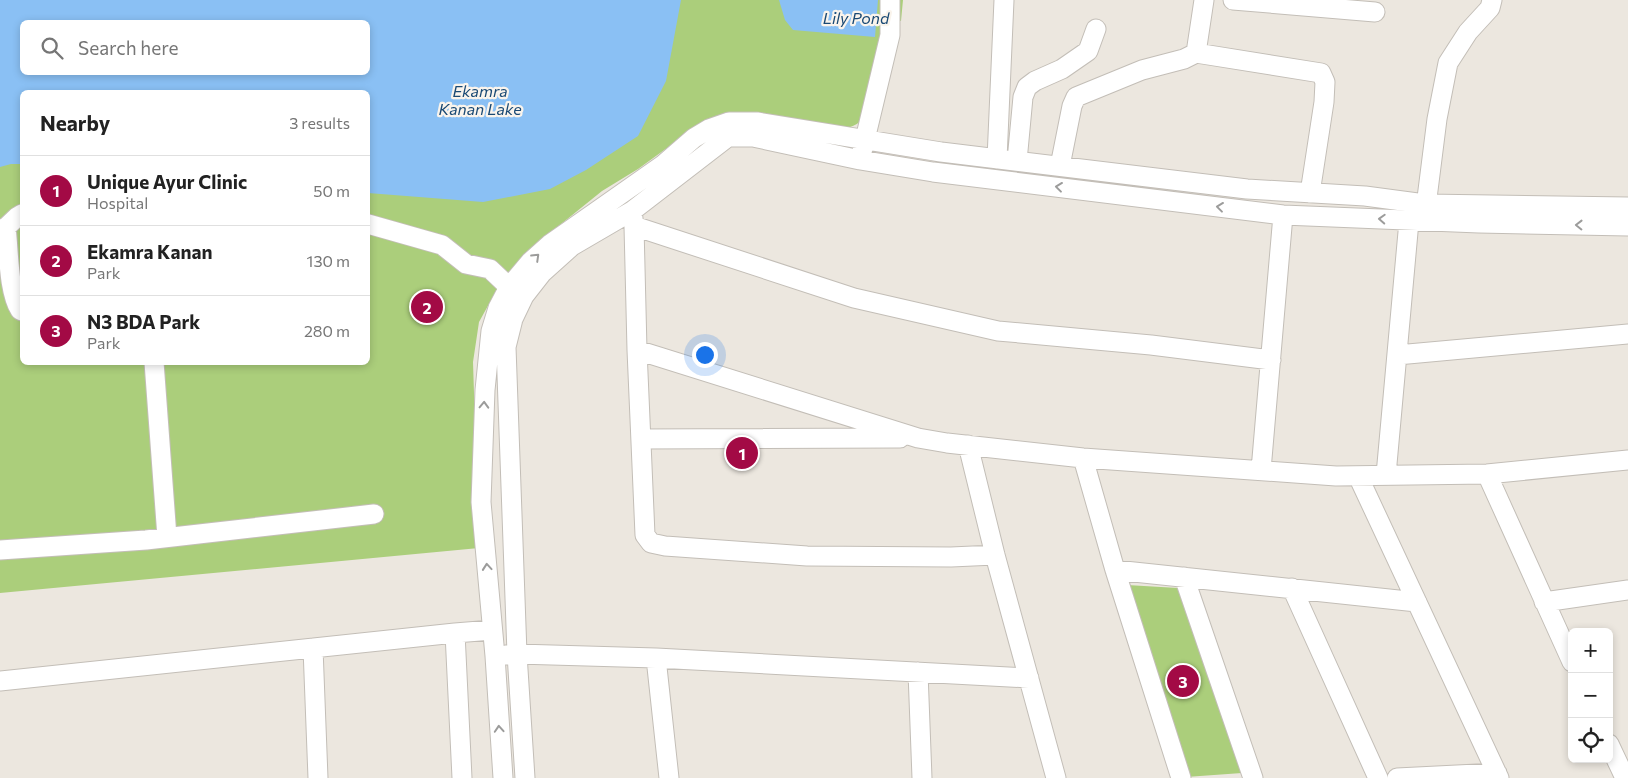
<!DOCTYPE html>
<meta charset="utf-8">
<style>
:root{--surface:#fff;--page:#f2f2f2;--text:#222;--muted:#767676;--line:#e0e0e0;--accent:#a30a45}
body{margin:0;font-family:Commissioner,sans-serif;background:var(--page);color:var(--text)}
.controls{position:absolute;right:15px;bottom:15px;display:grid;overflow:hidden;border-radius:8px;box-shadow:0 2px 8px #0003}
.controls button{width:45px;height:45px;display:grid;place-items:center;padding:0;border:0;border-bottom:1px solid var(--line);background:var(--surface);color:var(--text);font:25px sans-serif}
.you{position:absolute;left:704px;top:354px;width:18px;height:18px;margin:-12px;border:4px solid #fff;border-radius:50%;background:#1a73e8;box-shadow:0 0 0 8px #1a73e833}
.badge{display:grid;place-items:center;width:32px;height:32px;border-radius:50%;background:var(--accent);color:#fff;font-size:16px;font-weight:700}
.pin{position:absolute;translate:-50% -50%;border:2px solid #fff;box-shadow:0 1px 5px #0006}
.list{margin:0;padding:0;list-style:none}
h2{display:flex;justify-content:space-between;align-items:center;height:65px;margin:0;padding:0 20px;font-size:21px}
h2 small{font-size:16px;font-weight:400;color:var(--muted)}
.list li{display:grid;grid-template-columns:32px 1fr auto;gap:15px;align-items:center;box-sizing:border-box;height:70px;padding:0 20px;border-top:1px solid var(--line)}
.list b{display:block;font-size:19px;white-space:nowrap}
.list p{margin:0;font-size:16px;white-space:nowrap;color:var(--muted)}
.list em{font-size:16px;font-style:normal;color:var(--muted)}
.icon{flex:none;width:28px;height:28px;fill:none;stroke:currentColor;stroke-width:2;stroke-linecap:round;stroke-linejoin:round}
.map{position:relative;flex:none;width:1628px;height:778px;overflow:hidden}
.search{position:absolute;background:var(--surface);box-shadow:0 2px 8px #0003;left:20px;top:20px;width:350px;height:55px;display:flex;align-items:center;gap:12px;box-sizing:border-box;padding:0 18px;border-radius:8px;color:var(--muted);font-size:19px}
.panel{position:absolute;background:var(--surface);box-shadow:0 2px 8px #0003;left:20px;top:90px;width:350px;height:275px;border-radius:8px}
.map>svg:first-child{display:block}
</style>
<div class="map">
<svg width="1628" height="778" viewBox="0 0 1628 778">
<rect width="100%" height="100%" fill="#ece7df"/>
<!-- green -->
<path fill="#abce7b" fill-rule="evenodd" d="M0,0H903L901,21L883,17C880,38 874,105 862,119C857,127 843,129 834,131L689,132L638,169L602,191L545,237L495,293L479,322L473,362L479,548L0,593ZM22,22H368V72H22ZM22,92H368V362H22Z
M1127,585L1178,588L1242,773L1186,777Z"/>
<!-- water -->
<path fill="#8ac0f4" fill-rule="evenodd" d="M0,0H681L666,81L638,136L586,170L550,189L483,202L368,193V92H22V164H11L0,167ZM22,22H368V72H22Z
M779,0H878L875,37L793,30L785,20Z"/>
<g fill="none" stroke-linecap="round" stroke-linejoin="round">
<!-- minor casing -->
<g stroke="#c3beb7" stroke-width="21">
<path id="minor" d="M1204,0L1196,53L1321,73L1325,82L1324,102L1310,193
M1233,0L1375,12
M862,152L890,35V0
M997,159L1004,0
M1017,161L1023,97L1027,87L1035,81L1062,69L1088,51L1096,29
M1060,166L1072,106L1076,97L1142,70L1184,59L1196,53
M632,211L634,226L637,350L645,535L651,543L665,546L807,556L951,557L995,555
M1425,214L1437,119L1448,63L1468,32L1490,8L1492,0
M368,224L442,245L466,264L490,269L509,287
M634,226L854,298L998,331L1151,345L1271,360
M6,227C9,250 8,291 20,310L22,311
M0,233L17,217L22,214
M637,350L918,438L947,443L1083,458L1336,476L1487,474L1628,460
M1397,355L1628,334
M154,362L167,537
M641,439L900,438
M968,445L995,555L1056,778
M1083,458L1115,570L1181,778
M1261,470L1283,215
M1487,474L1572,662
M1386,475L1409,221
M1358,476L1499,778
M0,550L146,540L374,514
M1115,570L1417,602
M1184,577L1253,778
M1292,588L1378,778
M1544,602L1628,590
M455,633L492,630
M313,648L318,778
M506,655L517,654L656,658L1029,678
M656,658L669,778
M918,672L922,778
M0,681L455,633L462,778
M1609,744L1625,778
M503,778L495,656L481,502L485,390L491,331L498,308L509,287L531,261L550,244L664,164L694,138L709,129L729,122H757L941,152L1247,189L1365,196L1425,204L1628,207
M525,778L517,654L506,347L513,319L524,296L542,273L572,246L632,211L728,137H753L860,160L933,172L1283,215L1479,223L1628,226
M1397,778L1497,773"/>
</g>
<!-- minor -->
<use href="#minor" stroke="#fff" stroke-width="19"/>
</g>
<!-- one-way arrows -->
<defs><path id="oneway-chevron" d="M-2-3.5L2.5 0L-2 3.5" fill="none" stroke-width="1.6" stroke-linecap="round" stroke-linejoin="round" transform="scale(1.25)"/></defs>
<g stroke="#9c9c9b">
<use href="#oneway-chevron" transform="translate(1059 187) rotate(-173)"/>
<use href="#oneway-chevron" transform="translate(1220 207) rotate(-173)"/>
<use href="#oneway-chevron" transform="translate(1382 219) rotate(-177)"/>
<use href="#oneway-chevron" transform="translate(1579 225) rotate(-179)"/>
<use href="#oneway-chevron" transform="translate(536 257) rotate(-44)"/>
<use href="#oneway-chevron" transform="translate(484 405) rotate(-88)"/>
<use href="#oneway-chevron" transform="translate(487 567) rotate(-95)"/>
<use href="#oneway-chevron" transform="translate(499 729) rotate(-94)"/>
</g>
<g text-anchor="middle" stroke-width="4.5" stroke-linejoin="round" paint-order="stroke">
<!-- water labels -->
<g font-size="16" font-style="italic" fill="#194974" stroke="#faf4ec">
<text x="856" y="24">Lily Pond</text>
<text x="480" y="97">Ekamra<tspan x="480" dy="18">Kanan Lake</tspan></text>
</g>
</g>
</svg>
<div class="controls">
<button>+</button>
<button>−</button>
<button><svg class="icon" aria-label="locate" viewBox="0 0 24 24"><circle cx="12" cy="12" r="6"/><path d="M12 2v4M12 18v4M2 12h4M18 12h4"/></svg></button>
</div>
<div class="you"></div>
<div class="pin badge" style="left:742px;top:453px">1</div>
<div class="pin badge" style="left:427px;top:307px">2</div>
<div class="pin badge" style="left:1183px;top:681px">3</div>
<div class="search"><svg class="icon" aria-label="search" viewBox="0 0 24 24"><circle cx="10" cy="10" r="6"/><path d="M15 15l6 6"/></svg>Search here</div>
<section class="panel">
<h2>Nearby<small>3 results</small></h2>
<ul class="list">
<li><span class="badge">1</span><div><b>Unique Ayur Clinic</b><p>Hospital</p></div><em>50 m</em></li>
<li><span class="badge">2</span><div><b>Ekamra Kanan</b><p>Park</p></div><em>130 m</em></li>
<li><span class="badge">3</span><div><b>N3 BDA Park</b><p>Park</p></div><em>280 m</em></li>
</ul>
</section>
</div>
